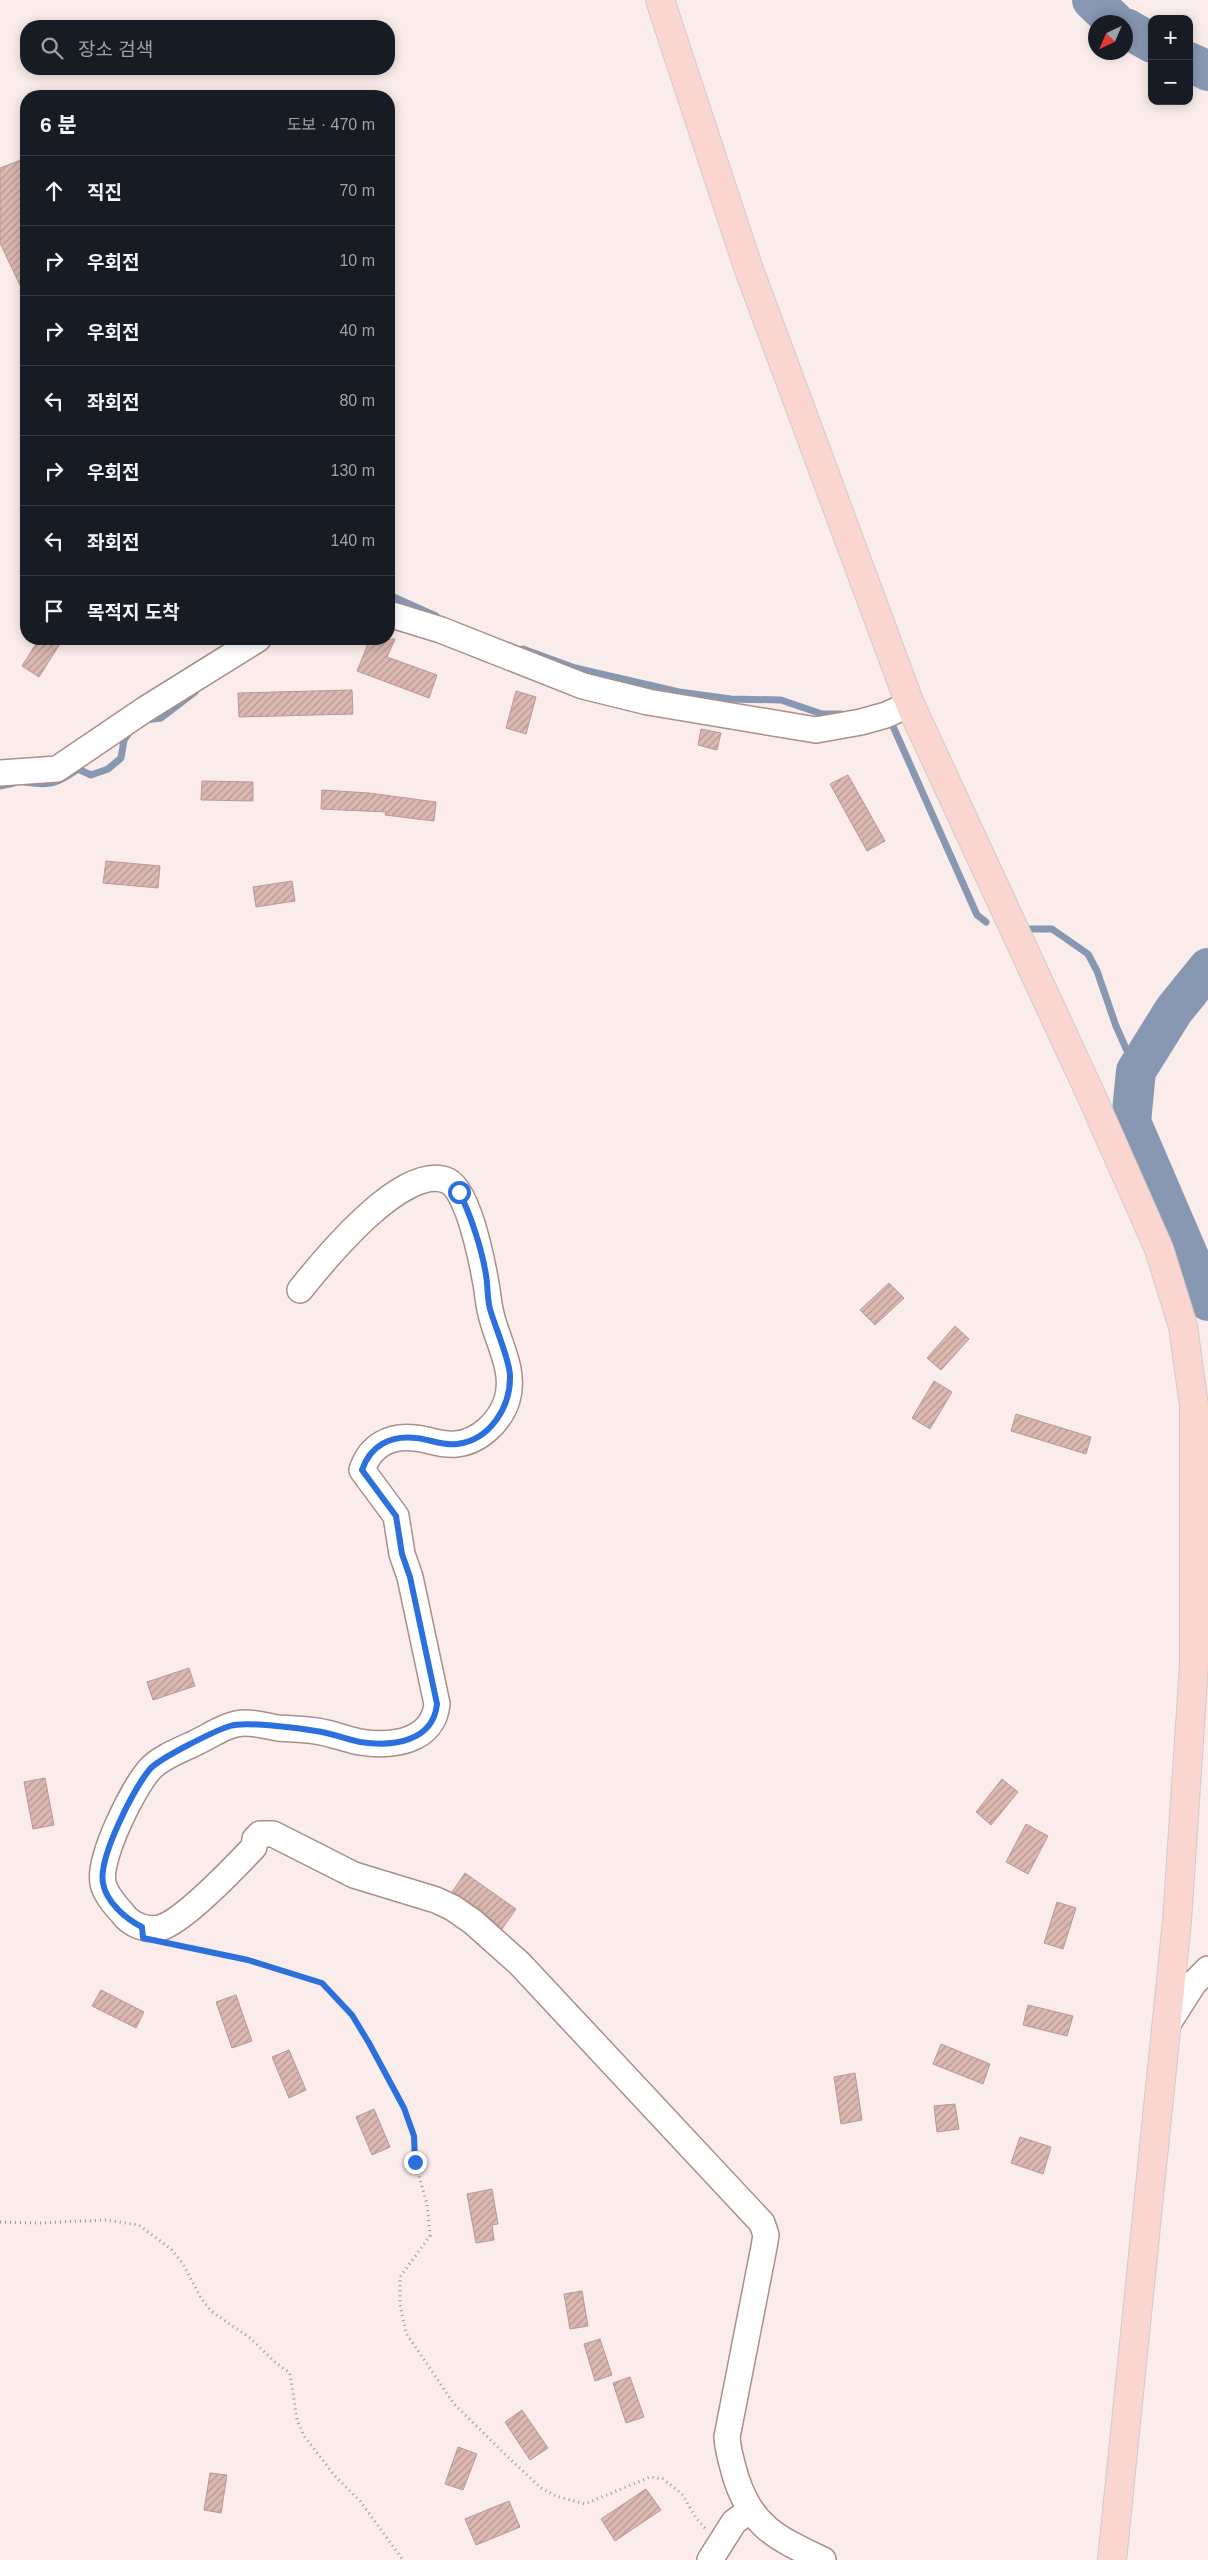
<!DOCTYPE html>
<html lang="ko">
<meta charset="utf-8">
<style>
:root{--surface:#171b24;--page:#20242c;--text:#f1f3f6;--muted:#9ea1a6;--line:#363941}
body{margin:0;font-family:Arial,"Noto Sans KR",sans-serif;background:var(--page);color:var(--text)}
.controls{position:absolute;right:15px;top:15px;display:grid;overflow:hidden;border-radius:10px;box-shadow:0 2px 12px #0003}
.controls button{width:45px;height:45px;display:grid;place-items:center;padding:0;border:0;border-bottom:1px solid var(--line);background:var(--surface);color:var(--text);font:25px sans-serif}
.compass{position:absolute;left:1088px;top:15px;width:45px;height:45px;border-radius:50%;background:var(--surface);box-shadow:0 2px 12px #0003;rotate:224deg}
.stop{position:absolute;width:15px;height:15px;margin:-11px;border:4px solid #2b70dd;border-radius:50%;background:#fff}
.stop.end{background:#2b70dd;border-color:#fff;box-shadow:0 1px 5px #0008}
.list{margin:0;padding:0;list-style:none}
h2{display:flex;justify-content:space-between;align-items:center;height:65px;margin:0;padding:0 20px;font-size:21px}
h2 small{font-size:16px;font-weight:400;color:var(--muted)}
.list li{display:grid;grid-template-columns:32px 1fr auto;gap:15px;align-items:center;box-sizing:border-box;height:70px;padding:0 20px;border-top:1px solid var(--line)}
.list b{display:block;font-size:19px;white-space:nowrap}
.list em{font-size:16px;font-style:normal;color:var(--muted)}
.icon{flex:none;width:28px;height:28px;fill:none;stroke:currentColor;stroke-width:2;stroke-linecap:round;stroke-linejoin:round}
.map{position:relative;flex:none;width:1208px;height:2560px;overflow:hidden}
.search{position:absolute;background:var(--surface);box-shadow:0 2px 12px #0003;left:20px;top:20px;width:375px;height:55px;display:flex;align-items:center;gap:12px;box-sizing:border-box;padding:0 18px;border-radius:20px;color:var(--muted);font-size:19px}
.panel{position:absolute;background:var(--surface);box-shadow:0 2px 12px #0003;left:20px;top:90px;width:375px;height:555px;border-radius:20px}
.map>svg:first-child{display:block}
</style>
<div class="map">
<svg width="1208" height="2560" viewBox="0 0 1208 2560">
<defs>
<pattern id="building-hatch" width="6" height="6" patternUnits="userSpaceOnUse" patternTransform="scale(1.25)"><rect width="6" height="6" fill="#dcb8b2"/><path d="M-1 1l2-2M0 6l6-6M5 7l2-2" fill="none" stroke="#b49792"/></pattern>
</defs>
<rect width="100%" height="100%" fill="#faecea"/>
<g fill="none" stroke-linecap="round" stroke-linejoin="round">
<!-- stream -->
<path stroke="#8898b2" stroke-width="7" d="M389,595L436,616
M523,649L575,668L679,692L731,699L781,700L822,714H841
M145,720L161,718L195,692
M892,724L977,915L986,922
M25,782C50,786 57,784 78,769L91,775L108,769L121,758L124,740L131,730
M0,786L14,783
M1024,929H1052L1088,954L1097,971L1116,1026L1136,1071"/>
<!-- river -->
<path stroke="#8898b2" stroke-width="40" d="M1092,0L1115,22
M1126,28L1152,43
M1189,62L1208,71
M1208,968L1174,1010L1136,1071L1131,1122L1208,1301"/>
</g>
<!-- building -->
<path fill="url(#building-hatch)" stroke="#b99994" d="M26,158V298L0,243V168Z
M39,639H63L39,677L22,666Z
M370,639H395L387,657L437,675L429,698L357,671Z
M352,690L353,714L239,717L238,693Z
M516,691L536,697L526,734L506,728Z
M701,729L721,733L717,750L698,745Z
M848,775L885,841L867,851L830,784Z
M202,781L253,782V801L201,800Z
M322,790L369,793L436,802L434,821L385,815L386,812L321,809Z
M106,861L160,866L158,888L103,883Z
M292,881L295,901L256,907L253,887Z
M889,1283L904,1298L875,1325L860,1310Z
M955,1326L969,1339L941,1370L927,1358Z
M934,1381L952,1392L930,1429L912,1418Z
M1016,1414L1091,1437L1086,1454L1011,1431Z
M189,1668L195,1686L153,1700L147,1682Z
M45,1778L54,1825L33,1829L24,1782Z
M1002,1779L1018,1792L991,1825L976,1812Z
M1026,1824L1048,1836L1028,1874L1006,1862Z
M465,1873L516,1909L502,1929L481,1910L452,1892Z
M1057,1902L1076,1908L1063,1949L1044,1943Z
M101,1990L144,2012L136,2028L92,2006Z
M236,1995L252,2041L232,2048L216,2002Z
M1028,2005L1073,2016L1067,2036L1023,2025Z
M941,2044L990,2064L983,2084L933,2064Z
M289,2050L306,2090L289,2098L272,2057Z
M855,2073L862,2120L841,2124L834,2077Z
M955,2104L959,2129L937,2132L934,2106Z
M374,2109L390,2147L372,2155L356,2117Z
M1020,2137L1051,2147L1043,2174L1011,2163Z
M492,2189L498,2224L492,2225L494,2240L476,2243L467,2194Z
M582,2291L588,2326L570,2329L564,2294Z
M600,2339L612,2375L595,2381L584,2344Z
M630,2377L644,2417L626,2423L613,2383Z
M522,2410L548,2448L530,2460L505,2422Z
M458,2447L477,2454L463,2490L445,2484Z
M210,2473L227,2475L221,2513L204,2510Z
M646,2489L661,2510L615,2541L601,2519Z
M509,2501L520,2527L476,2545L465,2519Z"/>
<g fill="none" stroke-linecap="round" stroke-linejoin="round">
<!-- minor casing -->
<g stroke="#ac8e88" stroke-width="28">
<path id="minor" d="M389,614L441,630L583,686L648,702L816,730L861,722L886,715L910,704
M0,773L57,769L144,710L258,639
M300,1290C324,1260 404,1161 448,1181C471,1192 486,1280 489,1304C493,1336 517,1367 507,1400C500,1422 479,1442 456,1444C441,1446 429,1439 415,1438C390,1435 370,1446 362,1470L396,1516L402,1554L410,1577L437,1704C433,1742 392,1747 360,1742C345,1739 331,1733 316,1731C303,1729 291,1729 278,1728C267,1726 256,1723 245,1723C229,1723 213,1734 199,1741C184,1749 162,1756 150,1769C133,1788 98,1858 103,1883C105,1894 116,1906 123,1914C131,1925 147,1931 160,1928C184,1921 235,1867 254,1847L255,1839L260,1834H273L354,1875L436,1900L453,1908L473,1922L520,1964L762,2223L766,2235L764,2247L727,2437C728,2452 732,2464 736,2478C752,2528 779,2539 823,2560
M1167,2025L1194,1983L1208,1969
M710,2560L734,2522L749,2511"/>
</g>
<!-- major casing -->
<g stroke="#cfcbcb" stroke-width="30">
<path id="major" d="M660,0L748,267L910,704L1091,1095L1159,1249L1183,1326L1194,1406V1665L1177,1921L1112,2560"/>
</g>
<!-- path -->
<path stroke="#a19391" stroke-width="3" stroke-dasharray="1 4" stroke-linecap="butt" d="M178,1946L248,1960L322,1983L336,1997L352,2015L369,2043L404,2108L414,2136L415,2162L427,2204L430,2236L400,2277V2305L406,2333L454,2404L510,2459L541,2488L556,2496L585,2504L650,2477L663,2479L682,2494L696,2518L705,2528
M0,2222L39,2223L105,2220L139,2225L171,2249L183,2264L201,2298L211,2311L250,2338L276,2363L290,2373L297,2420L304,2436L335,2476L360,2501L403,2560"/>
<!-- minor -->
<use href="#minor" stroke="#fff" stroke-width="25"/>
<!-- major -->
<use href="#major" stroke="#fbd6d0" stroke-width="28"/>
</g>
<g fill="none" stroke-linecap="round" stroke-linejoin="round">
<!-- route -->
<path stroke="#2b70dd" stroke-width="6" d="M415,2162L414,2136L404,2108L369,2043L352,2015L322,1983L248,1960L143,1938L142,1927C126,1919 106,1902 103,1883C98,1858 134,1788 150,1769C160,1758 214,1731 230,1726C245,1721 298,1728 316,1731C331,1733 345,1739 360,1742C392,1747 433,1742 437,1704L410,1577L402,1554L396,1516L362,1470C370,1446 390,1435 416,1438C429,1439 443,1446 457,1444C490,1440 511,1407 510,1375C509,1358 495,1327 490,1309C487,1298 488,1286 486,1275C482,1250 471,1215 459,1192"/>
</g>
</svg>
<div class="controls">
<button>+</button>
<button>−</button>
</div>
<svg class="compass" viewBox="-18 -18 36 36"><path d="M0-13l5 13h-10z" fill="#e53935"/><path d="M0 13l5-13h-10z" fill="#9ea1a6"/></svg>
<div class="stop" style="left:459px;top:1192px"></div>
<div class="stop end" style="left:415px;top:2162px"></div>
<div class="search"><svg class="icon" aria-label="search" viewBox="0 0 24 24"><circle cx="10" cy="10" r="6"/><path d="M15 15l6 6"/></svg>장소 검색</div>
<section class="panel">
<h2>6 분<small>도보 · 470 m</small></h2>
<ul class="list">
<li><svg class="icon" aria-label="ahead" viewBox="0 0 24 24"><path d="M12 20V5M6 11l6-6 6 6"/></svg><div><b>직진</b></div><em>70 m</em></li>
<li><svg class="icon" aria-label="right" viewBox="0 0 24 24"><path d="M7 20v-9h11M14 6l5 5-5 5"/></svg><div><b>우회전</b></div><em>10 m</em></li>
<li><svg class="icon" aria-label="right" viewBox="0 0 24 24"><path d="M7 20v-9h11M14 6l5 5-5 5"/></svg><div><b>우회전</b></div><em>40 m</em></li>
<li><svg class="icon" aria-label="left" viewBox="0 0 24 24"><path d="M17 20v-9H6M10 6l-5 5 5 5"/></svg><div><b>좌회전</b></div><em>80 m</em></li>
<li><svg class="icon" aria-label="right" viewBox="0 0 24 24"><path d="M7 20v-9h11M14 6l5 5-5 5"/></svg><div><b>우회전</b></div><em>130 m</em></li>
<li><svg class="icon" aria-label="left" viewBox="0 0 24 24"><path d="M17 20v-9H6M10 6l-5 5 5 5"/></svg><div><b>좌회전</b></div><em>140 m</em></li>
<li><svg class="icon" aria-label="arrive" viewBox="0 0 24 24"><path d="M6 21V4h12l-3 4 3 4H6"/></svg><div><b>목적지 도착</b></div></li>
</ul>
</section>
</div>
